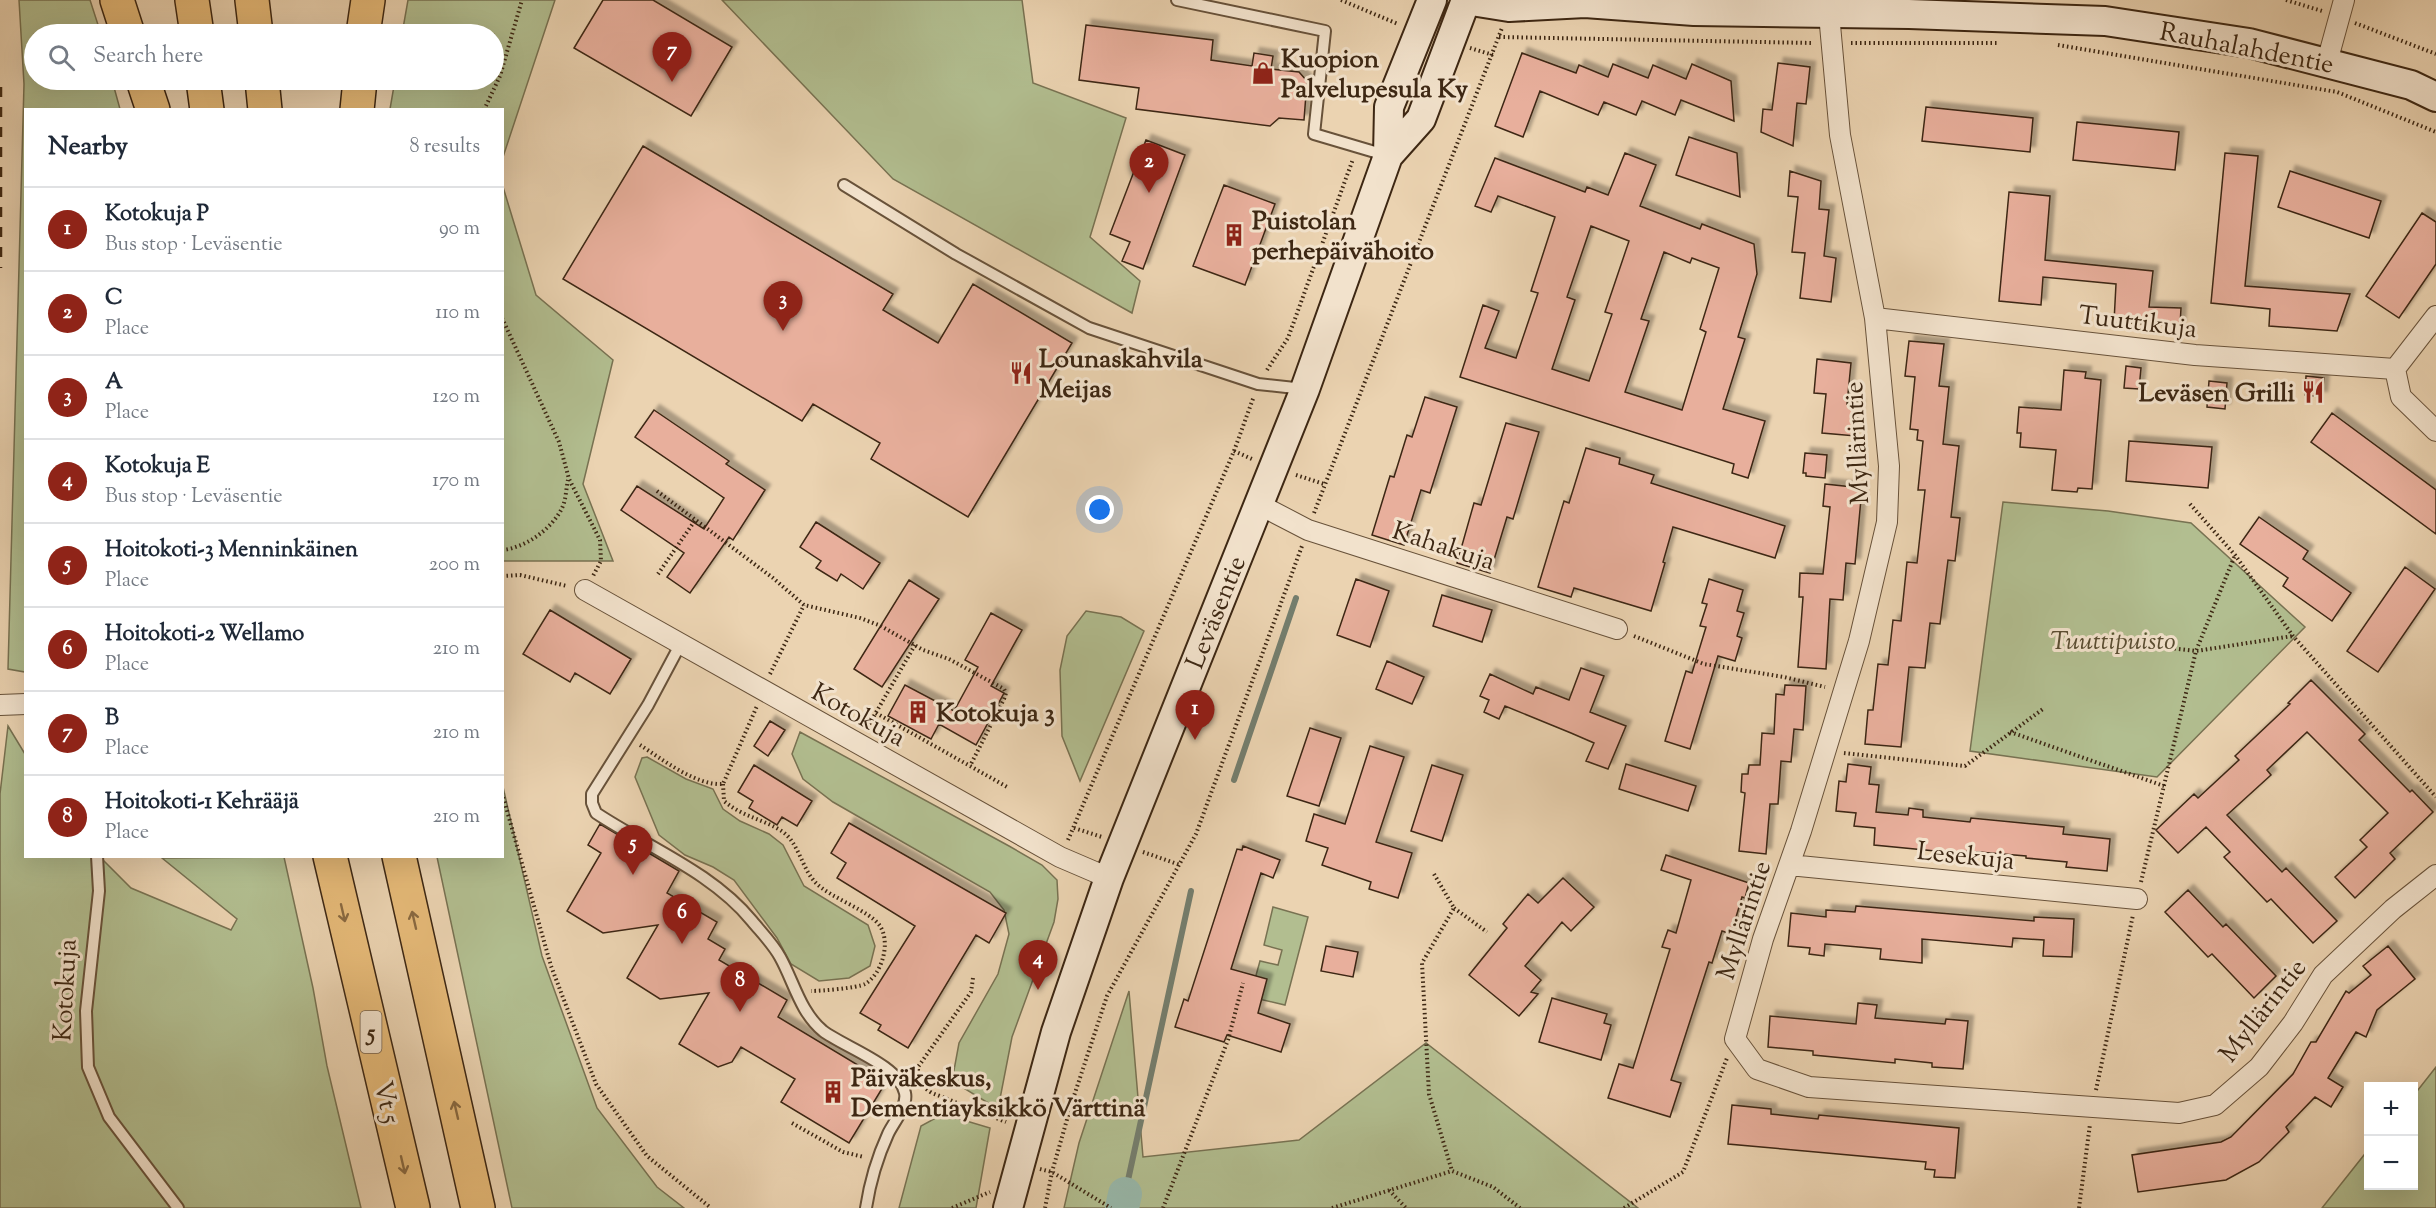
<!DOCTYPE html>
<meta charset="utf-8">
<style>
:root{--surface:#fff;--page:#f6f6f7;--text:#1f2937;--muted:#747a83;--line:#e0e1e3;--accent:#8f2418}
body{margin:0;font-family:"Sorts Mill Goudy",serif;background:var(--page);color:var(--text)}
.controls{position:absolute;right:18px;bottom:18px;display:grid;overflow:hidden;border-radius:0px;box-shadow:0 6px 24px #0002}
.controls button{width:54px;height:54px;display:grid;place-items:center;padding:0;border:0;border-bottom:2px solid var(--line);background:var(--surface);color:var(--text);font:30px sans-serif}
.you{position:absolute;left:1100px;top:510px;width:21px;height:21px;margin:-15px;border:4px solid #fff;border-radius:50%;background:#1a73e8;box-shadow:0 0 0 9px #1a73e833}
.badge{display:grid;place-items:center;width:39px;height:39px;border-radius:50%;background:var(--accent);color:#fff;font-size:20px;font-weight:700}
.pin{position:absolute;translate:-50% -50px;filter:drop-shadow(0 2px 3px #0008)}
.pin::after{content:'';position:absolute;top:32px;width:21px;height:18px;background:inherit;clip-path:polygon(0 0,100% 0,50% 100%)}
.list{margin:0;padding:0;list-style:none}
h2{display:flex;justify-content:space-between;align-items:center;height:78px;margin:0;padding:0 24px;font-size:26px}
h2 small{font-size:20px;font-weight:400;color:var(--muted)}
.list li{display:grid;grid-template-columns:39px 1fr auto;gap:18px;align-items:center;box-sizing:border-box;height:84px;padding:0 24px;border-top:2px solid var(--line)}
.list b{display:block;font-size:22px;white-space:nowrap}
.list p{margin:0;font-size:20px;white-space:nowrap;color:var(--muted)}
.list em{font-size:20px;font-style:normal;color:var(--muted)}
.icon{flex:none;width:33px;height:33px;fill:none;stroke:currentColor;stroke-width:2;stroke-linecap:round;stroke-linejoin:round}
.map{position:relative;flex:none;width:2436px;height:1208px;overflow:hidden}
.search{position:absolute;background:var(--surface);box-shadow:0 6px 24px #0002;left:24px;top:24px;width:480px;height:66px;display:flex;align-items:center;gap:15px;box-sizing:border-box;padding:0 21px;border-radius:33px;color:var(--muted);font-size:22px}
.panel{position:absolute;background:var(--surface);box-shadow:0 6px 24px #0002;left:24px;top:108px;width:480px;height:750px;border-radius:0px}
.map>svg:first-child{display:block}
</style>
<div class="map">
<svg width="2436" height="1208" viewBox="0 0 2436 1208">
<defs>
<filter id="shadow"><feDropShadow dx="5.5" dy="-5.5" stdDeviation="1.5" flood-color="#0004"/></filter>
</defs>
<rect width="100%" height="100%" fill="#ebd3b1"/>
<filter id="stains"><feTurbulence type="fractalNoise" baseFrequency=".00333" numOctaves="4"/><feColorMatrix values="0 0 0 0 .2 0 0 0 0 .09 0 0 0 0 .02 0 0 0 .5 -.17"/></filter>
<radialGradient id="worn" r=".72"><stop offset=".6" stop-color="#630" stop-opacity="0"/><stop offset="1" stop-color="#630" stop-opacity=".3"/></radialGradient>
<!-- green -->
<path fill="#b2be90" stroke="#787252" stroke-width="1.5" d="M19,0H90L101,34H34V80H112L120,109L26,110L25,672L8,669L24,84Z
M408,0H555L503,157L502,110L390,109L395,80H494V34H402Z
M722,0H1022L1033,83L1126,118L1090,237L1140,281L1132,313L893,179Z
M503,187L536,295L613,360L583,484L613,561H503Z
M2003,502L2108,511L2191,523L2305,627L2157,777L1970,751Z
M1086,611L1121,617L1144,631L1080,781L1062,736L1060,670L1067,636Z
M8,726L25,754L26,856L100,857L131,888L231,930L237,919L162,858L284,857L313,988L327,1066L361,1208H0V794Z
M800,732L1009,846L1042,865L1057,880L1058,899L1054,922L1012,1037L998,1109L952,1081L959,1043L998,974L1009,934L1004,910L990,892L833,802L803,779L792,754Z
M647,757L686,779L713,789L723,809L740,821L769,834L783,845L804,886L868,925L875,946L870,966L849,978L819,981L791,964L777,938L734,880L713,867L685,855L659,835L635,777L642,758Z
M503,787L542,956L597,1108L657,1187L684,1208H512L437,857L502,856Z
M1273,907L1308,917L1285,1005L1250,997L1260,961L1278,965L1282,950L1264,945Z
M1129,991L1143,1157L1299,1140L1426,1043L1638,1208H1064L1079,1143Z
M2436,1067V1208H2322L2368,1150V1186H2414V1095Z
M943,1114L990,1128L976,1208H899L921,1126Z"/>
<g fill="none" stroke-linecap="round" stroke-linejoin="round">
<!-- stream -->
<path stroke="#747e6e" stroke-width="6" d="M1234,780L1296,598
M1125,1194L1191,891"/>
<!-- river -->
<path stroke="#98b8aa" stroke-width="34" d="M1122,1208L1125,1194"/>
</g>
<!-- building -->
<path fill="#e8af9c" stroke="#3d2713" stroke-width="1.5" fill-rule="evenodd" filter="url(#shadow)" d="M603,0H653L732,47L691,116L574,48Z
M1086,25L1213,40L1211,60L1252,66L1254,53L1273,56L1271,69L1299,72L1307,81L1304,120L1279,118L1270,126L1136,109L1139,88L1079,80Z
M1522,53L1576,73L1579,65L1608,77L1613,64L1648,78L1653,65L1686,79L1692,64L1731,81L1734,121L1681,100L1675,115L1642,101L1636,115L1604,102L1598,115L1540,91L1523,137L1495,126Z
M1778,63L1810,67L1806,104L1797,103L1793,146L1761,132L1763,109L1772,110Z
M1926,107L2033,118L2030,152L1922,141Z
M2077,122L2179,132L2175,170L2073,160Z
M1689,137L1737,153L1740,197L1676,175Z
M1146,140L1185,155L1143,269L1122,261L1130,242L1110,234Z
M643,146L893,294L883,310L938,343L973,284L1072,343L968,517L871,459L880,443L813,404L802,421L563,279Z
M1625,153L1656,165L1640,206L1700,229L1702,224L1754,244L1757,274L1738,337L1745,339L1723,409L1765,421L1748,478L1732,473L1734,464L1460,377L1483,305L1499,311L1485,348L1516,358L1538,293L1531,291L1555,217L1498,196L1491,212L1475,206L1495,158L1585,192L1587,187L1608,195ZM1591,226L1629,241L1605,312L1612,314L1589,381L1552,369L1575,300L1567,297ZM1664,252L1690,263L1692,258L1719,268L1700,329L1706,332L1682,410L1625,392L1649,321L1641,319Z
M2225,153L2258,156L2245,286L2350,294L2337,331L2269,326L2270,309L2211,303Z
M1790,171L1821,181L1819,209L1829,210L1824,256L1836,258L1831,302L1800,298L1805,253L1792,252L1798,197L1788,196Z
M2290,171L2381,201L2369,238L2278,207Z
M1224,185L1275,204L1245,285L1193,266Z
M2009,192L2050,196L2045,260L2153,271L2149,307L2181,308L2180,326L2114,322L2116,284L2043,277L2041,305L1999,301Z
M2422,213L2436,222V264L2399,318L2366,296Z
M1909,341L1944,344L1939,386L1949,387L1943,444L1959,446L1951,517L1960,518L1955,561L1948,560L1940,624L1930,623L1925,668L1909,667L1901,747L1865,744L1868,710H1873L1878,664L1888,665L1893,620L1901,621L1907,562L1917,563L1925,490H1918L1923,441L1917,440L1918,430L1910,429L1915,377L1905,376Z
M1817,359L1851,363L1847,404L1859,405L1856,436L1822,433L1826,394L1814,393Z
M2126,366L2141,368L2139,389L2124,388Z
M2064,370L2086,372L2085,378L2101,380L2092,489L2078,488L2077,492L2052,490L2056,450L2020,447L2021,433H2017L2019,407L2061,410Z
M2306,376L2324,378L2322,397L2305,395Z
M2209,381L2227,383L2225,409L2207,407Z
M1425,397L1457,407L1430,493L1421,490L1404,545L1372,535L1390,476L1394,477L1407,435L1412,437Z
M654,410L729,461L726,464L765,490L733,540L729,537L690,593L667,577L684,553L621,510L637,486L704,529L724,498L635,437Z
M2332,413L2436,490V534L2311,442Z
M1506,423L1539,432L1513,519L1507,517L1490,573L1457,563L1474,503L1481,505Z
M2129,441L2212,447L2208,488L2126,481Z
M1586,448L1620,458L1619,464L1654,475L1651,483L1785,526L1775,558L1673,527L1663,562L1665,563L1651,611L1574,588L1571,597L1538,587L1564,501L1569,503Z
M1805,453L1827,455L1825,478L1806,476V473H1803Z
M1825,484L1862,488L1855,564L1846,563L1843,600L1830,599L1826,669L1798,667L1803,597H1799L1800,573L1823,574L1830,507L1823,506Z
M2259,517L2308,551L2303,559L2351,593L2332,621L2283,586L2288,578L2240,544Z
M816,522L880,563L863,589L841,574L837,581L816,568L821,561L800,547Z
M2405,567L2435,589L2378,672L2347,651Z
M1356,579L1389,591L1370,647L1337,635Z
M1709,579L1743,590L1737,611L1744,613L1737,636L1742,638L1735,661L1718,656L1690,749L1665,741L1686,671L1692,673L1706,627L1700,626L1707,604L1702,603Z
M909,580L939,599L882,687L854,669Z
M1442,595L1492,610L1482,642L1433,626Z
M550,610L631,659L610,694L575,673L570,682L523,654Z
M991,613L1022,630L991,686L1004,693L976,745L939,724L931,739L888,716L905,685L954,711L978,667L965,660Z
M1387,661L1424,677L1412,704L1376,689Z
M1581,668L1604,676L1590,712L1626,726L1608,769L1586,761L1594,743L1571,733L1505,706L1499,719L1484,712L1489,700L1480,696L1490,674L1533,694L1536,687L1569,700Z
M2311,680L2365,734L2359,740L2410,792L2412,790L2433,812L2390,853L2395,859L2355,898L2335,877L2367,847L2360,840L2388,813L2307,732L2267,770L2271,775L2227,815L2282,872L2286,868L2337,921L2313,943L2271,899L2267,902L2224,857L2230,852L2206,827L2178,853L2156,830L2194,794L2198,798L2239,760L2235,756L2290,704L2288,703Z
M1785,685L1806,686L1803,730L1794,729L1791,762L1781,761L1778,804H1770L1766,854L1739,851L1745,793L1741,792L1742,774H1748L1749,765H1760L1762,733L1774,734L1776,694L1784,695Z
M770,721L785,730L768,756L754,746Z
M1310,728L1341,738L1319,806L1287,796Z
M1370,746L1404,757L1376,842L1412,853L1398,898L1369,889L1371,882L1322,865L1328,848L1306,841L1314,814L1345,824Z
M1626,764L1696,786L1688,811L1619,789Z
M1848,764L1871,767L1869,784L1879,785L1876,812L1908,815L1909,808L1923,810V817L1970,822L1971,818L2064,827L2063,834L2110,839L2107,871L2066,867L2067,862L2026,858V856L1967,851L1966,854L1874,845L1875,828L1854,826L1856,813L1836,811L1839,781L1846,782Z
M754,765L812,801L797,826L782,817L777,825L749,808L753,801L738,792Z
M1432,765L1463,775L1442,841L1411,831Z
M849,823L1006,913L989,943L976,935L908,1048L878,1030L881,1025L860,1013L915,926L837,878L846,863L831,853Z
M600,824L679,871L667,893L717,922L708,939L725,949L719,960L787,1000L778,1017L886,1082L849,1143L781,1102L795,1079L741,1047L732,1062L718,1067L679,1044L709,993L660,999L627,978L658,925L603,933L567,911L601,853L588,845Z
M1243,846L1280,860L1273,878L1261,873L1231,969L1267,979L1258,1013L1290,1024L1281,1052L1227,1035L1224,1042L1175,1027L1184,999L1188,1001L1237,849L1242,850Z
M1666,855L1749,883L1745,898L1742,897L1731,934L1722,931L1712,963L1709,962L1671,1080L1681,1083L1670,1117L1608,1098L1619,1064L1633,1068L1670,949L1662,947L1668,930L1676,933L1691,880L1661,870Z
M1563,878L1594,907L1571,931L1562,922L1525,966L1541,980L1531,992L1538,994L1519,1016L1469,975L1507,928L1503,924L1528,894L1538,903Z
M2188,890L2223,927L2226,924L2276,976L2254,998L2212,954L2208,957L2165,912Z
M1856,906L2034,921V917L2074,919L2072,957L2043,956L2044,940L2013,938L2012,947L1922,939V963L1880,959L1881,949L1825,944L1824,956L1809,954L1810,948L1788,946L1791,913L1826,917V910L1855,912Z
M1326,946L1358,952L1353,977L1321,971Z
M2388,946L2415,979L2377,1010L2366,1037L2356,1032L2328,1078L2343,1087L2331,1107L2315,1097L2286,1127L2289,1132L2259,1162L2226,1180L2138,1192L2132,1155L2221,1142L2231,1137L2293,1074L2311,1042H2316L2346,991L2349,993L2371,975L2363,966Z
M1552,998L1607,1014L1604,1023L1611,1025L1601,1060L1539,1042Z
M1858,1003L1877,1005L1875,1018L1945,1024L1946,1019L1968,1021L1963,1069L1932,1067V1063L1895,1059V1063L1813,1055V1051L1768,1047L1770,1016L1856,1024Z
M1732,1105L1771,1109V1114L1818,1119L1819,1115L1959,1128L1955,1178L1934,1177L1935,1170L1925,1169L1926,1162L1728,1144Z"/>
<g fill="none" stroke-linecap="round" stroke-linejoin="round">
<!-- service casing -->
<g stroke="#68523a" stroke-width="14">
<path id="service" d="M1177,0L1325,31L1314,134L1385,155
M844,185L956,254L1089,328L1258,384L1304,389
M680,645L648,705L592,794V803L596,813C647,847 712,872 752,921C761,932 773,944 780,957C794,982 800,1012 823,1031C844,1047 899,1065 905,1093C908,1106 893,1123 888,1134C877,1158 870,1182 866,1208
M97,856L99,891L86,1011L88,1067L109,1117L178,1208"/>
</g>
<!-- minor casing -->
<g stroke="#68523a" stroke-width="22">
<path id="minor" d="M1829,14L1840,135L1875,318L1889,466L1887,522L1859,641L1801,831L1763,939L1735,1039L1757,1069L1809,1087L2179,1113L2215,1105L2259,1067L2293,1023L2323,975L2393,909L2436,875
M2327,62L2344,0
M2436,316L2395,369L2401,397L2436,431
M1875,318L2195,355L2395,369
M1258,504L1308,530L1617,629
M585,590L1060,857L1109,878
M0,705L26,704
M1789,865L2137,899"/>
</g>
<!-- secondary casing -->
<g stroke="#3d2713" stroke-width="32">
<path id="secondary" d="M1465,0L1509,7L1585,3L1694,11L1909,14L2105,21L2249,43L2411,85L2436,97
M1388,156L1421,119L1466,0
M1008,1208L1056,1032L1109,878L1305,389L1388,156L1389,107L1432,0"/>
</g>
<!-- motorway casing -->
<g stroke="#3d2713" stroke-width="36">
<path id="motorway" d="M117,0L128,34
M192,0L197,34
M252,0L256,34
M363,34L368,0
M143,80L153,110
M203,80L207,110
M262,80L265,110
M357,110L360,80
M330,856L413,1208
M399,856L478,1208"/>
</g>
<!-- path -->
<path stroke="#3d2713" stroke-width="4" stroke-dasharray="1.5 3" stroke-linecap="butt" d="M1341,0L1398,24
M2286,0L2322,11
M2355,23L2436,54
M1499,37L1812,43
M1851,43H1997
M2058,45L2337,92L2436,132
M1470,48L1493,55
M484,110L500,76L522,0
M502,318L559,442L569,479L600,540L601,561L593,576
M1267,370L1288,338L1353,159
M1234,451L1252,459
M1296,475L1324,484
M657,491L773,578L804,605L860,618L881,626L923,650L949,659L1004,689L1006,693L1004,699L970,766
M2190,504L2235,555L2293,636L2436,797
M1314,513L1502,28
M502,550C525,548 552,529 562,508C566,500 566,489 568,480
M658,574L696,519
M502,576L520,575L567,586
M1634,636L1704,664L1784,677L1825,687
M2103,640L2196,651L2293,636
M770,674L804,605
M876,713L1009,788
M867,728L915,645
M2010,732L2164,786
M640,745C662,759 696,786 723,784L757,706
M1844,753L1965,766L2043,709
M723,784L724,801C743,817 760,818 780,830C799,841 801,868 816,883C832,899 869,910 880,926C891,943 882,974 865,984C857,988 821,991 811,991
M502,793L551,966L596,1084L647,1156L711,1208
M1074,828L1102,837
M1068,840L1234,451L1254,396
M1143,852L1180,865
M1434,874L1454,908L1422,963L1429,1094L1452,1171
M2141,882L2196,651L2235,555
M1454,908L1487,932
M973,978L971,992L918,1067C918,1081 921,1086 932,1093L1006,1122
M2096,1090L2133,915
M792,1123L843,1152L864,1157
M1040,1169L1052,1172L1111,1208
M1389,1190L1406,1208
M952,1208L990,1192
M1045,1208L1052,1172L1072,1102L1107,996L1196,834L1302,546
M1163,1208L1228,1040L1243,983
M1332,1208L1452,1171L1493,1187L1520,1208
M1624,1208L1683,1172L1727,1058
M2079,1208L2090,1124"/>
<!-- service -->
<use href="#service" stroke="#f2e2cc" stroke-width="10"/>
<!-- minor -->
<use href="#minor" stroke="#f2e2cc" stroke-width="20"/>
<!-- secondary -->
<use href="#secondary" stroke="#f2e2cc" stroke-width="28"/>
<!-- motorway -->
<use href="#motorway" stroke="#e6ba78" stroke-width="33"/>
<!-- rail -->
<path stroke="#3d2713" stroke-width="4.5" stroke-dasharray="10 10" stroke-linecap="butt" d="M0,87V268"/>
</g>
<!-- one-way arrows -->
<defs><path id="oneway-shaft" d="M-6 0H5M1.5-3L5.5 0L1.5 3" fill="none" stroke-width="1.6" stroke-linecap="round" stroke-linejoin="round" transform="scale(1.5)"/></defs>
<g stroke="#896940">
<use href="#oneway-shaft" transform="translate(343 913) rotate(77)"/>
<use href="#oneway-shaft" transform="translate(414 920) rotate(-103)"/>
<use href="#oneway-shaft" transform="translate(456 1110) rotate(-103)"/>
<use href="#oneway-shaft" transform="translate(403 1165) rotate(77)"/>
</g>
<!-- icons -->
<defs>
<g id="shop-bare" transform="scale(1.8)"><path d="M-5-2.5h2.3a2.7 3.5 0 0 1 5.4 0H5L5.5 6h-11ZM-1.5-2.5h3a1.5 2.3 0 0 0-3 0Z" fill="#8f2418" stroke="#f2e2cc" stroke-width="2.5" paint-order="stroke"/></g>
<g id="building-bare" transform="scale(1.8)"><path d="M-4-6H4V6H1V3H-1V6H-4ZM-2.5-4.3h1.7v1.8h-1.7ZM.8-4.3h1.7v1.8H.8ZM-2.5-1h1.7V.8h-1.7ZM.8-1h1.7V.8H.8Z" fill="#8f2418" stroke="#f2e2cc" stroke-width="2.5" paint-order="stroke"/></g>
<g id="restaurant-bare" transform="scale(1.8)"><path d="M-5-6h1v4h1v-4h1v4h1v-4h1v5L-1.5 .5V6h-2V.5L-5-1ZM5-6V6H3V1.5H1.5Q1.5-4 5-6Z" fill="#8f2418" stroke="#f2e2cc" stroke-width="2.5" paint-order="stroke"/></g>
</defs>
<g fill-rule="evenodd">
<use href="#shop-bare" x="1263" y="73"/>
<use href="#building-bare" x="1234" y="235"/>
<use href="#restaurant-bare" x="1021" y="373"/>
<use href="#restaurant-bare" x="2313" y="392"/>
<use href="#building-bare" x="918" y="712"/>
<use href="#building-bare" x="833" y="1092"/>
</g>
<g text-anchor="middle" stroke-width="6" stroke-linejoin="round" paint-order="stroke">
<!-- shield labels -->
<rect fill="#f2e2cc" stroke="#735f4a" stroke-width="1.5" x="360.5" y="1011" width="21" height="42" rx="4.5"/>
<g font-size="24" font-weight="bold" fill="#3d2713">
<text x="371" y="1040">5</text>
</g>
<!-- street labels -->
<g font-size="26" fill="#3d2713" stroke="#f2e2cc">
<text transform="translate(2247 47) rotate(11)" y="9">Rauhalahdentie</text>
<text transform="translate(2138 321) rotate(7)" y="9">Tuuttikuja</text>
<text transform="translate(1856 443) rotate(-93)" y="9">Myllärintie</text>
<text transform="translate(1444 545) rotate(18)" y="9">Kahakuja</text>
<text transform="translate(1215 612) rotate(-68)" y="9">Leväsentie</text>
<text transform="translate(859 714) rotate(29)" y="9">Kotokuja</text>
<text transform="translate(1966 855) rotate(6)" y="9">Lesekuja</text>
<text transform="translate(1743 920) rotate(-72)" y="9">Myllärintie</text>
<text transform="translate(64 990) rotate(-87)" y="9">Kotokuja</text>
<text transform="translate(2262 1010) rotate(-52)" y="9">Myllärintie</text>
<text transform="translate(388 1102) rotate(77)" y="9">Vt 5</text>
</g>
<!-- poi labels -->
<g font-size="26" font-weight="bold" fill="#3d2713" stroke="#f2e2cc" text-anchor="start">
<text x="1281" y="67">Kuopion<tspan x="1281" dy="30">Palvelupesula Ky</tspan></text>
<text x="1252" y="229">Puistolan<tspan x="1252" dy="30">perhepäivähoito</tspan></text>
<text x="1039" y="367">Lounaskahvila<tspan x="1039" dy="30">Meijas</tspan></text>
<text x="2295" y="401" text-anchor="end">Leväsen Grilli</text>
<text x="936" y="721">Kotokuja 3</text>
<text x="851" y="1086">Päiväkeskus,<tspan x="851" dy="30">Dementiayksikkö Värttinä</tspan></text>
</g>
<!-- park labels -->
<g font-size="26" font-style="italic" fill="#5a4d32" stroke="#f2e2cc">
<text x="2113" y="649">Tuuttipuisto</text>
</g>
</g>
<rect width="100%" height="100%" filter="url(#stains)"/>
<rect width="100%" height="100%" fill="url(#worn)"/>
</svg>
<div class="controls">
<button>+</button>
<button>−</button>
</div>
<div class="you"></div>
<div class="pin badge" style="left:1195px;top:740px">1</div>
<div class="pin badge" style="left:1149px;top:193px">2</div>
<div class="pin badge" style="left:783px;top:331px">3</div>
<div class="pin badge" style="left:1038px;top:990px">4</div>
<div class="pin badge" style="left:633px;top:875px">5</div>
<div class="pin badge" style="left:682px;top:944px">6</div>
<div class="pin badge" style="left:672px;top:82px">7</div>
<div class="pin badge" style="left:740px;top:1012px">8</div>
<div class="search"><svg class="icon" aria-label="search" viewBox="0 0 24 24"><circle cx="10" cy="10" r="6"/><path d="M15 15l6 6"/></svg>Search here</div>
<section class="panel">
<h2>Nearby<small>8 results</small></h2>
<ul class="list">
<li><span class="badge">1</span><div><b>Kotokuja P</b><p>Bus stop · Leväsentie</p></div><em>90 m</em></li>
<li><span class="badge">2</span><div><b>C</b><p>Place</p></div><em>110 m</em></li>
<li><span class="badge">3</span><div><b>A</b><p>Place</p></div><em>120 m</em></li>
<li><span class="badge">4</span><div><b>Kotokuja E</b><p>Bus stop · Leväsentie</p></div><em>170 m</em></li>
<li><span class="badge">5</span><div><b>Hoitokoti-3 Menninkäinen</b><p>Place</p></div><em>200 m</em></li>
<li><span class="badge">6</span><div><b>Hoitokoti-2 Wellamo</b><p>Place</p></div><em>210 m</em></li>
<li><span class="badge">7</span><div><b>B</b><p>Place</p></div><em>210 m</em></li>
<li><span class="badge">8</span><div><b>Hoitokoti-1 Kehrääjä</b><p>Place</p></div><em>210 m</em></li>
</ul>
</section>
</div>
